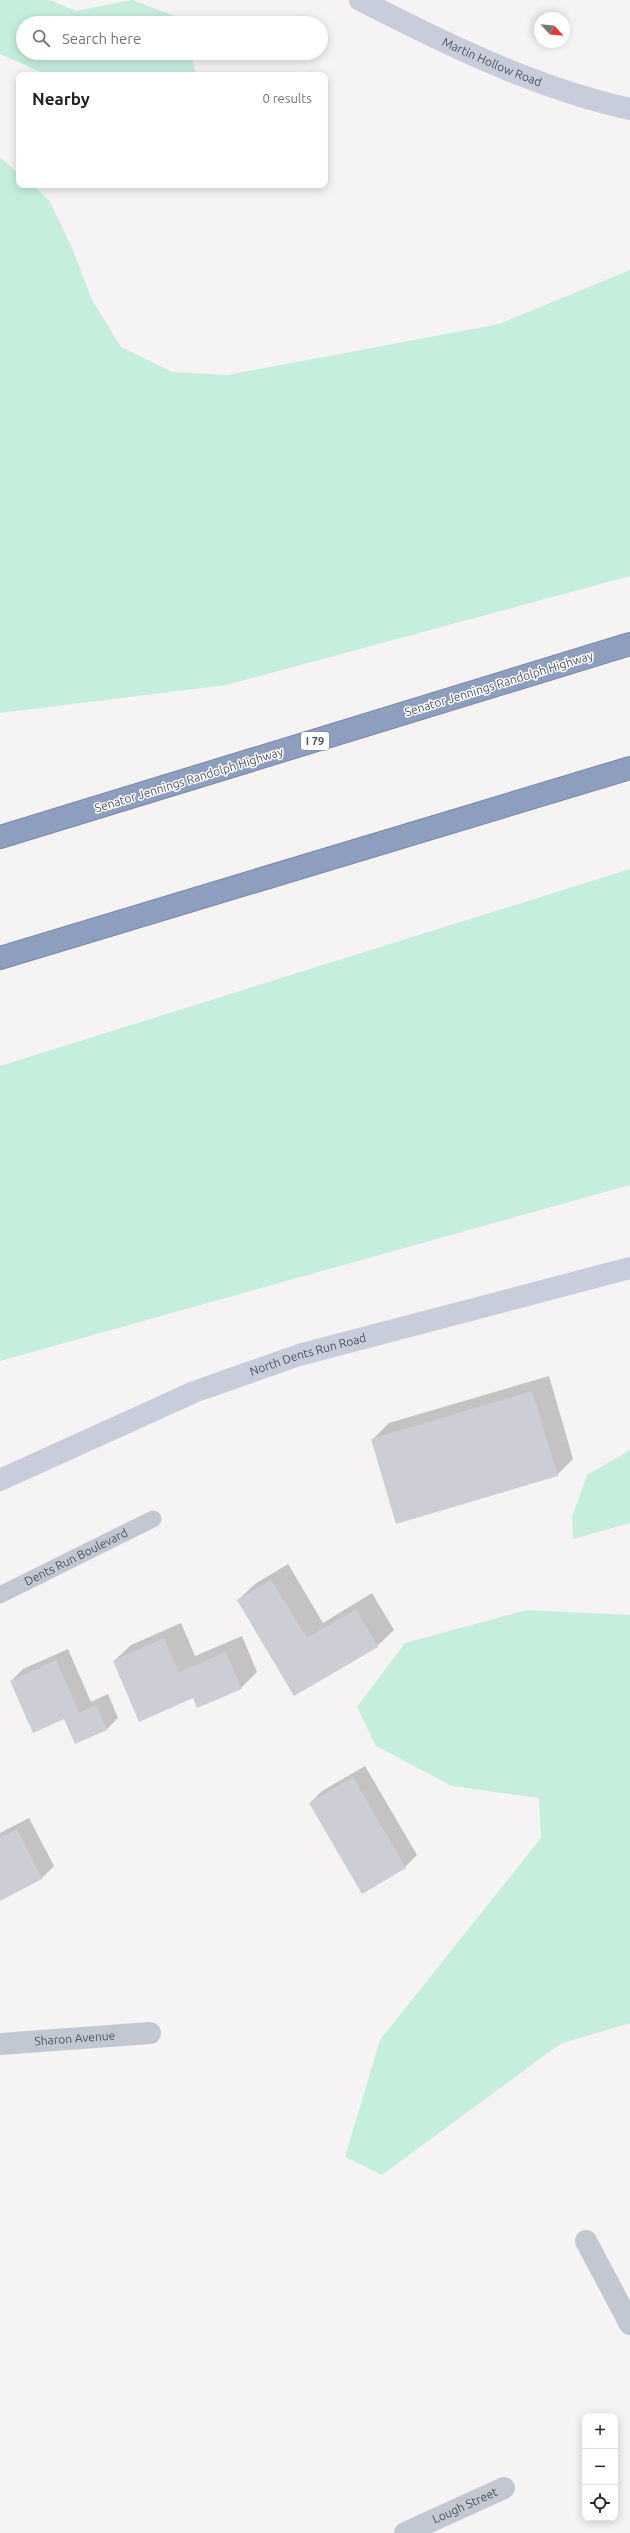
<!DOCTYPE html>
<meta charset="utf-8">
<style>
:root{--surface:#fff;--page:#f2f2f2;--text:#222;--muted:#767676;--line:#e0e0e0}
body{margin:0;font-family:Ubuntu,sans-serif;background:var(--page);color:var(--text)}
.controls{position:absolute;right:12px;bottom:12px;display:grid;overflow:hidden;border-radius:8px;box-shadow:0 2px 10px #0003}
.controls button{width:36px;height:36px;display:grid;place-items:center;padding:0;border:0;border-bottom:1px solid var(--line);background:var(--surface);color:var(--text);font:20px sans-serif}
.compass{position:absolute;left:534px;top:12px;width:36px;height:36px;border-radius:50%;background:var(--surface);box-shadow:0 2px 10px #0003;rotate:116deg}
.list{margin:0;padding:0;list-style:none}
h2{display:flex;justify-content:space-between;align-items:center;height:52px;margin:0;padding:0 16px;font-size:17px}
h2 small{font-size:13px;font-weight:400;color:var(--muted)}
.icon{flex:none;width:22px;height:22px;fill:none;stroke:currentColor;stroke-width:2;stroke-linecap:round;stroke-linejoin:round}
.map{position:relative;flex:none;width:630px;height:2533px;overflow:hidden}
.search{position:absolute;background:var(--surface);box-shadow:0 2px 10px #0003;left:16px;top:16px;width:312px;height:44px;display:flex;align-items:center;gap:10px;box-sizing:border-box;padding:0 14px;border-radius:22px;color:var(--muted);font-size:15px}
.panel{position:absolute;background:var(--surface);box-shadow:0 2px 10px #0003;left:16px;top:72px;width:312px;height:116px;border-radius:8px}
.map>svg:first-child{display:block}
</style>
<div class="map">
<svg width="630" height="2533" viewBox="0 0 630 2533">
<rect width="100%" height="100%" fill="#f5f3f3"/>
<!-- green -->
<path fill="#c6eedc" d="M0,0H50L76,11L132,0L183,19L184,23H23V53H191L195,72L192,75H47L0,54Z
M0,157L19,174V185H32L49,200L73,250L92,300L121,347L172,372L227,375L499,324L630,270V576L226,685L0,713Z
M630,869V1185L0,1361V1066Z
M630,1450V1523L573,1539L572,1517L587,1475Z
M527,1610L630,1615V2023L560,2044L382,2175L345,2157L380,2040L541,1838L539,1798L452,1786L376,1746L357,1707L405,1643Z"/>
<!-- shadow -->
<path fill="#0003" d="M549,1376L573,1459L557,1475L372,1440L389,1423Z
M288,1564L323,1623L372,1593L394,1630L377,1646L294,1695L238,1600L255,1584Z
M181,1623L195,1656L242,1636L257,1672L241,1688L194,1697L114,1661L131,1645Z
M68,1649L91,1702L108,1694L118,1718L106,1730L65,1718L11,1681L23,1669Z
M365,1766L417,1855L405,1867L362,1892L310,1803L322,1791Z
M29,1818L54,1866L42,1878L0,1900V1833Z"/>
<!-- building -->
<path fill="#cdced5" d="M532,1391L558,1476L396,1524L371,1439Z
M271,1580L307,1638L356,1609L378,1647L294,1696L237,1600Z
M164,1638L179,1672L226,1652L242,1689L197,1708L193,1698L139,1722L113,1661Z
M56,1660L79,1713L96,1705L107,1730L75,1744L64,1719L33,1733L10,1681Z
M353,1777L406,1868L362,1894L309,1803Z
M17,1829L42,1879L0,1901V1838Z"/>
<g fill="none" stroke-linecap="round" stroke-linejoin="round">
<!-- highway casing -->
<g stroke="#7989aa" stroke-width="24">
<path id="highway" d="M0,837L630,644
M0,958L630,768"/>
</g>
<!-- lane -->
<path stroke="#c2c8d1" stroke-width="17" id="s1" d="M0,1595L153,1519"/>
<!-- street -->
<g stroke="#c2c8d1" stroke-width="22">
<path id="s2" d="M0,2044L150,2033"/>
<path d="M586,2241L630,2324"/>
<path id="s3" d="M405,2533L504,2488"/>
</g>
<!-- secondary -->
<g stroke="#c7cdda" stroke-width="22">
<path id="s4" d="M360,0C444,43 537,89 630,109"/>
<path id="s5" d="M0,1480L194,1392L299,1355L630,1268"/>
</g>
<!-- highway -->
<use href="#highway" stroke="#8e9ebe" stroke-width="22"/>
</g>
<g text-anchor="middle" stroke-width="3" stroke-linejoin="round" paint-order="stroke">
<!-- shield labels -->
<rect fill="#fff" stroke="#818790" stroke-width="1" x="301" y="732" width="28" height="18" rx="3"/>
<g font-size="11" font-weight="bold" fill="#4b5360">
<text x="315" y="745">I 79</text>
</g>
<!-- street labels -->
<g font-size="12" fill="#4b5360" stroke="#fff">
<text dy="4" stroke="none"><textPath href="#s4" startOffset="146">Martin Hollow Road</textPath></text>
<text transform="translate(499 684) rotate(-17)" y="4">Senator Jennings Randolph Highway</text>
<text transform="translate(189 780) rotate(-17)" y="4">Senator Jennings Randolph Highway</text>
<text dy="4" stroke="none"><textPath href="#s5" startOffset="333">North Dents Run Road</textPath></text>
<text dy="4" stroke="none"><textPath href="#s1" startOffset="85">Dents Run Boulevard</textPath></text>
<text dy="4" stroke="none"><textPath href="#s2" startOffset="75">Sharon Avenue</textPath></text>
<text dy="4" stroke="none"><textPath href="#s3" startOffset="66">Lough Street</textPath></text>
</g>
</g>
</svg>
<div class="controls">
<button>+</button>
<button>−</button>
<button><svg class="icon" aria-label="locate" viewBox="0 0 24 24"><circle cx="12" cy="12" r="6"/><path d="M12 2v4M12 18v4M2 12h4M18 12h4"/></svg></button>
</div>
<svg class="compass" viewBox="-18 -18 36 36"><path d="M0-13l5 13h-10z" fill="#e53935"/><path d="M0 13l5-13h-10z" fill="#767676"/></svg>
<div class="search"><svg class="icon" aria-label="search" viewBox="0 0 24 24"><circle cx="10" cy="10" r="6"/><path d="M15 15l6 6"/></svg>Search here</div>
<section class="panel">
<h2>Nearby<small>0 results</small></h2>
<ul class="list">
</ul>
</section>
</div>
